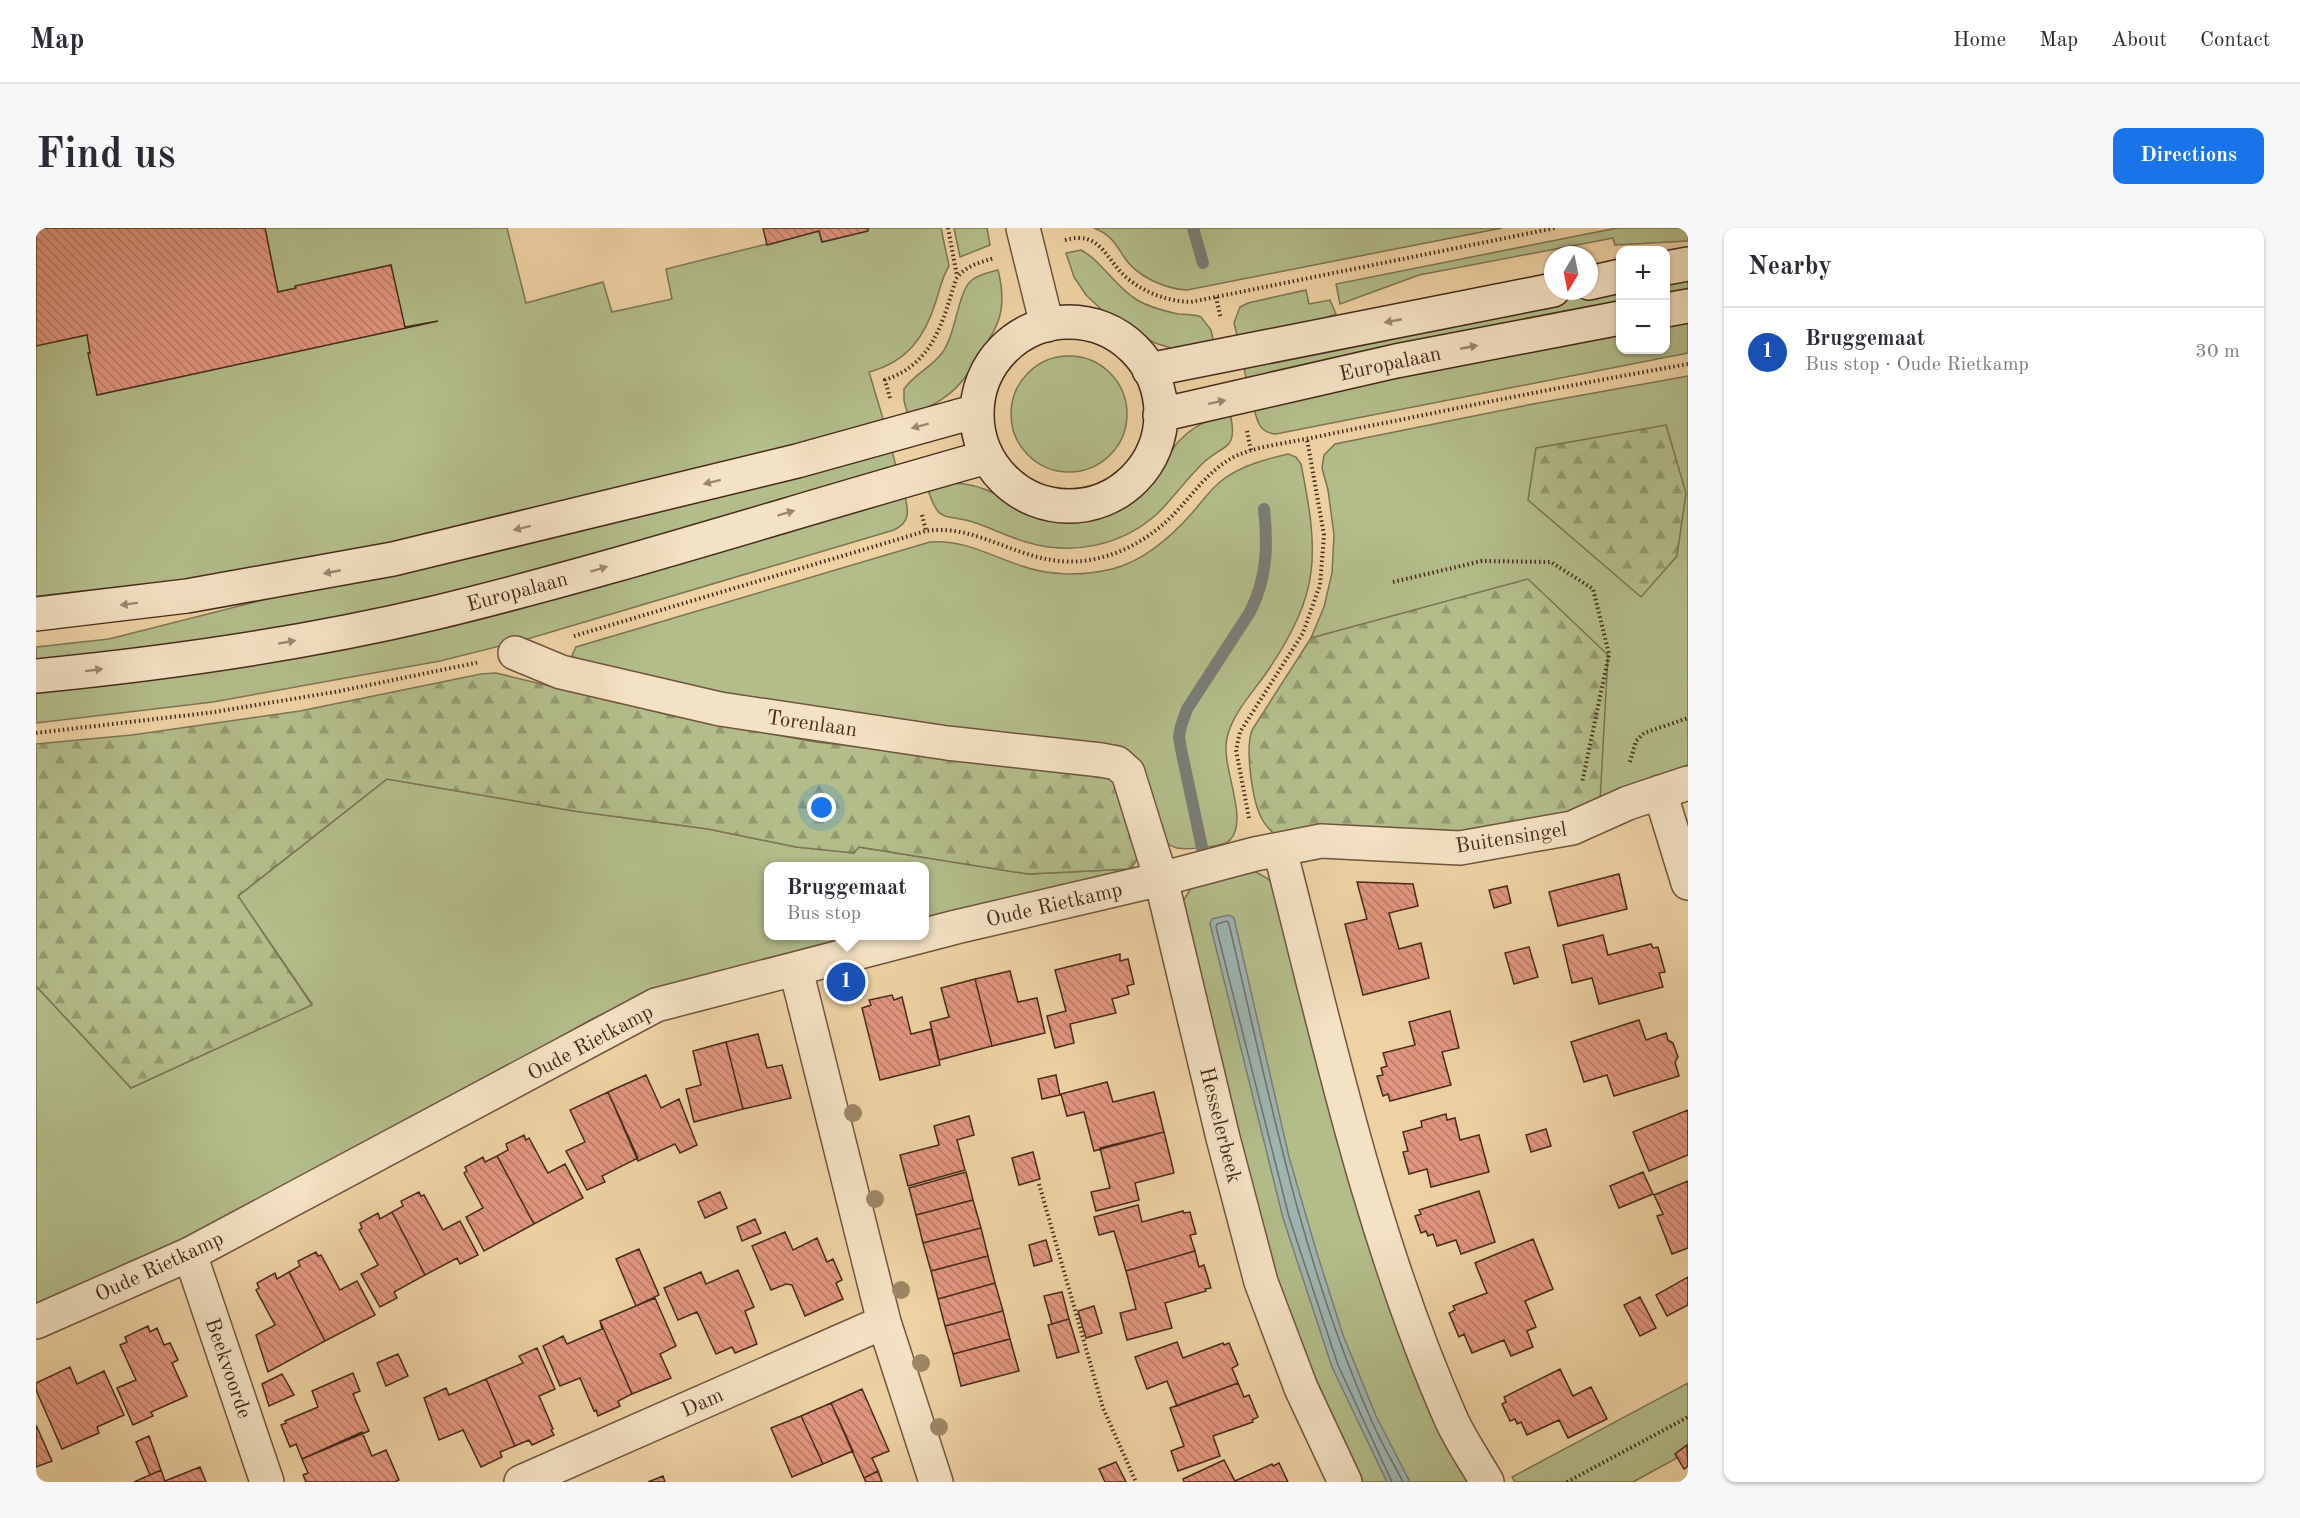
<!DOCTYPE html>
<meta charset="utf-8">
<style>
:root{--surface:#fff;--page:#f7f7f7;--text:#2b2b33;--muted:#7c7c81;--line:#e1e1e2;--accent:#1a73e8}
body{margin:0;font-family:"Old Standard TT",serif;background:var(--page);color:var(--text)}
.controls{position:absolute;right:18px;top:18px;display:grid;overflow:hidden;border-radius:12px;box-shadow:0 2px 4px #0004}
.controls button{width:54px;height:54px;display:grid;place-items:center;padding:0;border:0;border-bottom:2px solid var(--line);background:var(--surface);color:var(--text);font:30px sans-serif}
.compass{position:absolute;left:1508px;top:18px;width:54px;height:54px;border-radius:50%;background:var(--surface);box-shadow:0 2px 4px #0004;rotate:190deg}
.you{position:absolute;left:786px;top:580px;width:21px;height:21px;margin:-15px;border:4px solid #fff;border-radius:50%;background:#1a73e8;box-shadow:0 0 0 9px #1a73e833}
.badge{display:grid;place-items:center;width:39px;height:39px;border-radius:50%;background:var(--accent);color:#fff;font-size:20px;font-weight:700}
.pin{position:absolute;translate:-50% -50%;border:3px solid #fff;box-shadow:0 2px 6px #0006}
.popup{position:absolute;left:728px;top:634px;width:165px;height:78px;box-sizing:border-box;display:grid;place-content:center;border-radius:12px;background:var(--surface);filter:drop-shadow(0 2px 4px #0005);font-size:20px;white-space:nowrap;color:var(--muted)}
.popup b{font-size:22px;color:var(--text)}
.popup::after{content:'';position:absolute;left:50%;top:100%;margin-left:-12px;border:12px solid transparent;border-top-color:var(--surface)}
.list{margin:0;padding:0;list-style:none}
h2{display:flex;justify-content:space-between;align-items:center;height:78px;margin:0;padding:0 24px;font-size:26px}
h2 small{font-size:20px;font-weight:400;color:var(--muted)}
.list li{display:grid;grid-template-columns:39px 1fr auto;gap:18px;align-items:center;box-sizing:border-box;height:90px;padding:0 24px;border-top:2px solid var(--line)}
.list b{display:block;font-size:22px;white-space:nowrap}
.list p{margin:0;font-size:20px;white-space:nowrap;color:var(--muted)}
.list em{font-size:20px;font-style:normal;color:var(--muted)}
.map{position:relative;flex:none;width:1652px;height:1254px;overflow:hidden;border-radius:12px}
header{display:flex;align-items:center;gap:36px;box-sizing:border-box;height:84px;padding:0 30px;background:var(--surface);border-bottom:2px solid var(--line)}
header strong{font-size:28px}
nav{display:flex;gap:33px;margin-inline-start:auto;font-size:21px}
.intro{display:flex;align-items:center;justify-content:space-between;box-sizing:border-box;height:144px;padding:0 36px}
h1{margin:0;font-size:42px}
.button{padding:15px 27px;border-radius:12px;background:var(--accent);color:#fff;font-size:21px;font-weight:700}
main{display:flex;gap:36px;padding:0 36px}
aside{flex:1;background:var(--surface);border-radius:12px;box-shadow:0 2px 4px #0004}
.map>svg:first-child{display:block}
</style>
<header>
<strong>Map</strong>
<nav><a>Home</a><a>Map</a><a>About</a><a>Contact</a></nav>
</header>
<div class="intro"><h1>Find us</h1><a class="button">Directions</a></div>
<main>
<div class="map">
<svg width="1652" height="1254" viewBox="0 0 1652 1254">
<defs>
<pattern id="forest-firs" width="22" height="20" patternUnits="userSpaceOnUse" patternTransform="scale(1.5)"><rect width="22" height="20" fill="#b3bd8a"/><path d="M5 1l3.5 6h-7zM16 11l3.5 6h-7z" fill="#939a70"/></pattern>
<pattern id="building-back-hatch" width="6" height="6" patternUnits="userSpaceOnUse" patternTransform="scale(1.5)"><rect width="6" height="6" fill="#e2967f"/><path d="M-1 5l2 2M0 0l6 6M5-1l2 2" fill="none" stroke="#b97b67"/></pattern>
</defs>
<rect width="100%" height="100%" fill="#eed2a4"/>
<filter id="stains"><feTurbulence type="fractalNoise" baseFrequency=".00333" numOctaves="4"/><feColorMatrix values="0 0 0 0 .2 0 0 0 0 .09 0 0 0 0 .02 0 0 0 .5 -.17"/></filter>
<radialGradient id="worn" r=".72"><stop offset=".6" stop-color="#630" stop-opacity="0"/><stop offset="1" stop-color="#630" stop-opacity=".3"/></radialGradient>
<!-- grass -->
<path fill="#b3bd8a" stroke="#7c7452" stroke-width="1.5" d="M0,0H471L490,75L567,54L576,84L636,71L630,41L783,3L786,14L832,3V0H905L913,38C906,49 904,61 900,73C889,109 871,134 833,144L848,194L356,320L0,375Z
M918,0H951L954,17L924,29Z
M1058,0H1466L1151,62C1129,61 1100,48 1088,29C1080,16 1074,6 1058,0Z
M1581,0H1652V13L1579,17L1577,10L1383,47L1304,76L1300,56Z
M1045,22C1066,33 1078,58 1101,72C1113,79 1128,83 1142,86C1150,87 1158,86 1165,89L1175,102L1178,116L1138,121L1119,115L1103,106L1094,98L1066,82L1050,67L1038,49L1030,25Z
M962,42C971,78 965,96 944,125C939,131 936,139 932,145C917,168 896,179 872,187L868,173V161C878,146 896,139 906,125C920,107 922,62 936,52C944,46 952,45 962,42Z
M1652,48V67L1630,71V52Z
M1584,60V79L1211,155L1207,134Z
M1270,62L1273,76L1294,72L1300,86L1276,95L1202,111L1198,95L1204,79L1212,75Z
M1652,90V125L1240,206C1224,205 1221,194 1218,180L1268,168L1584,102V122H1630V94Z
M975 186a58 58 0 1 1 116 0a58 58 0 1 1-116 0Z
M1652,148V537L1604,553L1564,573L1275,410L1288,379L1296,345L1298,307L1292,262L1286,240L1288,227L1299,216L1497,176Z
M1194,185C1203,224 1187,215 1165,237C1150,252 1137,270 1122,285C1086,318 1036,328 990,314C973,309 959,302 943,296C909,283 903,300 891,258C915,252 939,255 962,267C972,274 981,282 993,286C1013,294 1036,295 1057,291C1085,285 1110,265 1125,240C1132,230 1136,219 1146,210C1160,196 1176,191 1194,185Z
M855,219L861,242L616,314L317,390L0,437V419L73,411L266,362Z
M1252,226L1260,229L1265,236C1283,327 1285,364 1231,444C1217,464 1196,486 1191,510C1184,538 1214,591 1194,612C1188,619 1151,622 1141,620C1137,619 1133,617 1129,614L818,492L549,440L536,427L540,419L894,314C927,311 955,328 986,338C1014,348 1047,348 1076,341C1108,333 1136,308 1157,284C1167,272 1176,259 1189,250C1208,237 1230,231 1252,226Z
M868,264C872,280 876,294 858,302L488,412L404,433L177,474L0,495V459Z
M351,551L538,583L672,601L760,619L818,625L822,619L992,646L1095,641L888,693V638H732V708H830L680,744L617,762L556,791L475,837L166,1005L0,1078V758L95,860L276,776L202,668Z
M1218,643L1231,650L1240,659L1434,1254H1321L1291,1186L1231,1024L1212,953L1147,673L1157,657Z
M1652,1155V1224L1597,1254H1479L1476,1249Z"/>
<!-- forest -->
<path fill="url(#forest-firs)" stroke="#7c7452" stroke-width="1.5" d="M1630,197L1650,265L1641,328L1605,369L1492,272L1500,220Z
M1492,351L1572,427L1564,573L1513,592L1419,606L1311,598L1242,609C1236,604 1230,599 1226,591C1216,573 1209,521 1216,502L1275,410Z
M460,445L638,488L780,514L1070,547L1078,554L1102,624L1100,633L1095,641L992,646L823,619L818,625L760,619L672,601L538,583L351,551L202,668L276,777L95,860L0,758V516L96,507L264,483L445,446Z"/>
<!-- water -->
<path fill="#9eb5b2" stroke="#7b7d76" stroke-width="1.5" d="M1193,687L1198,690L1253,929L1280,1022L1307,1107L1340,1188L1374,1254H1351L1296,1139L1247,990L1174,696L1176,691Z"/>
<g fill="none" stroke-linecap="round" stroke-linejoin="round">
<!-- shore -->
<path stroke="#727066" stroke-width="1.5" d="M1356,1254L1302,1137L1253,989L1180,699L1181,696L1191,693L1193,696C1232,862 1265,1032 1334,1189C1343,1211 1356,1233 1367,1254"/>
<!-- stream -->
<path stroke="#7b7d76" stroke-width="12" d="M1157,0L1167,35
M1168,629L1145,521L1143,509L1145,498L1151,481L1214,384C1231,350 1232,319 1228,281"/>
</g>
<!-- building -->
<path fill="url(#building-back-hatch)" stroke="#462a1b" stroke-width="1.5" d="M0,0H229L242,64L260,60L259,58L355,37L369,99L402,93L61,167L52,125H54L51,107L0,118Z
M727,0H832V3L786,14L783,3L731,17Z
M1583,646L1591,681L1522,698L1513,664Z
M1321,654L1377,656L1382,678L1353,685L1363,721L1385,715L1393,750L1327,767L1309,696L1331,691Z
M1471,658L1475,675L1458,680L1453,662Z
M1567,707L1572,727L1615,716L1617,720L1622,719L1629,744L1623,745L1627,759L1563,776L1556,750L1536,755L1527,717Z
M1493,719L1502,749L1478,756L1469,725Z
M1084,726V733L1092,731L1098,756L1091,758L1093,766L1076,771L1080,785L1034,796L1038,815L1019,820L1011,788L1030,783L1019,742Z
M974,743L982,774L1001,770L1009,805L956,818L939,751Z
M939,751L956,818L903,832L894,794L913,789L905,760Z
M856,767L858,772L866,769L875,806L895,801L904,837L844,852L826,780L835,777L833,772Z
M1414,783L1423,820L1406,824L1415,857L1354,873L1352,866L1347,868L1341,848L1347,847L1345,840L1351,838L1347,825L1379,817L1373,794Z
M1603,792L1610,812L1630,805L1632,812L1637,815L1642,829L1639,834L1643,848L1578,868L1571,847L1548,854L1535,814Z
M722,806L731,840L746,837L755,870L707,881L690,814Z
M690,814L707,881L658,894L650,861L665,857L657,823Z
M610,847L625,880L643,871L661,917L644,925L639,916L602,933L572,864Z
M1020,847L1024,867L1006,871L1002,851Z
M1071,854L1077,874L1118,864L1128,904L1058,923L1048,884L1031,888L1025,866Z
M572,864L602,930L566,948L569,954L551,962L530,923L549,914L534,882Z
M1652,882V927L1613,943L1597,904Z
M1410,886L1411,892L1419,890L1424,912L1443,907L1453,944L1395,959L1391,941L1373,946L1367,924L1372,923L1367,904L1386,899L1385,893Z
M933,888L938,907L921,912L929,942L872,958L864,927L903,917L898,898Z
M1510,901L1515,918L1495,924L1490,907Z
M1128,904L1138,945L1099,955L1103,972L1060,983L1055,964L1074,960L1064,920Z
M488,907L490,912L493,910L512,945L529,936L547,970L498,996L461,928L472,922L470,916Z
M997,924L1004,951L983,957L976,930Z
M461,928L498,996L448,1023L430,989L447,980L428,945L431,943L429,939L447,929L449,934Z
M930,944L937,972L880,987L873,960Z
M1607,944L1617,966L1583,980L1574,958Z
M1652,953V1020L1636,1026L1621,988L1627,986L1618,967Z
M1443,963L1459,1014L1425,1026L1420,1012L1401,1018L1397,1006L1392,1008L1390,1003L1385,1005L1379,988L1385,986L1383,982Z
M383,964L385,968L388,967L407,1002L424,993L442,1027L424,1036L421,1030L389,1047L356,984L367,978L365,973Z
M684,964L691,980L669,990L662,974Z
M937,972L945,1000L887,1015L880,987Z
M1102,977L1106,994L1147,983L1148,985L1154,984L1160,1006L1154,1007L1159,1023L1090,1043L1078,1003L1063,1007L1058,989Z
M356,984L389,1047L358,1064L361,1070L344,1079L325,1046L342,1037L323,1002L326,1000L324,995L342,985L344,991Z
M719,991L725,1005L706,1013L701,999Z
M945,1000L952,1028L895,1043L887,1015Z
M749,1004L757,1022L781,1010L791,1034L797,1031L806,1052L800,1055L807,1071L769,1088L756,1057L750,1056L735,1062L716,1018Z
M1497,1011L1517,1061L1489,1073L1500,1099L1491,1103L1497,1119L1475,1128L1468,1112L1436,1125L1428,1106L1423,1109L1413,1085L1419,1082L1417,1078L1451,1065L1439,1035Z
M1010,1012L1016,1033L998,1038L993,1017Z
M603,1021L623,1067L600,1078L580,1031Z
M1159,1023L1163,1039L1168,1037L1175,1060L1169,1061L1170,1063L1129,1075L1136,1100L1091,1112L1084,1085L1100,1081L1090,1043Z
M280,1024L282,1028L285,1027L304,1062L321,1053L339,1087L289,1113L253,1044L264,1038L262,1033Z
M952,1028L959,1055L902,1071L895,1043Z
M702,1042L718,1079L709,1083L721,1116L699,1125L696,1119L680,1126L661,1084L642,1092L628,1060L665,1044L670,1056Z
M253,1044L289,1113L232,1144L220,1107L239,1097L220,1062L223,1060L221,1055L239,1045L241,1051Z
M1652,1049V1077L1631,1088L1620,1067Z
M959,1055L967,1083L909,1098L902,1071Z
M1026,1064L1033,1091L1016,1096L1008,1068Z
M1604,1069L1620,1100L1604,1108L1588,1077Z
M619,1070L640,1118L624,1126L635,1150L596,1166L564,1093Z
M1058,1078L1066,1105L1050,1110L1042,1083Z
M967,1083L974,1111L917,1126L909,1098Z
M1033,1091L1043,1124L1021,1130L1012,1097Z
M564,1093L596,1166L582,1173L584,1178L562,1188L560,1182L558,1183L544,1150L524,1158L507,1118L527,1108L531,1116L566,1101Z
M112,1098L114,1104L121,1100L128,1117L134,1115L142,1132L136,1135L151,1168L115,1184L117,1188L97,1197L81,1160L100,1152L84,1117L91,1114L89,1109Z
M974,1111L983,1143L925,1158L917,1126Z
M1141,1114L1147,1130L1187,1115L1188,1117L1193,1115L1202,1137L1196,1140L1202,1155L1141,1178L1131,1153L1111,1161L1099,1129Z
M501,1120L519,1161L503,1168L517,1201L515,1202L518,1207L496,1217L493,1212L479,1218L450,1151L487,1135L483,1128Z
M362,1126L372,1148L350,1158L341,1135Z
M34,1139L41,1156L68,1143L88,1187L61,1199L63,1205L26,1221L0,1162V1155Z
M1524,1141L1537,1168L1555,1159L1571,1191L1532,1210L1523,1192L1491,1207L1485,1194L1481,1196L1479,1191L1474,1193L1466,1176L1470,1174L1468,1169Z
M317,1145L324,1163L317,1166L333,1203L266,1231L260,1216L254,1219L245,1197L250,1195L249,1193L282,1179L276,1163Z
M246,1146L258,1167L233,1178L226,1156Z
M450,1151L479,1218L464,1224L466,1229L445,1239L427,1202L403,1212L388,1170L410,1160L413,1167Z
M1202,1155L1208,1169L1213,1167L1222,1189L1216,1192L1217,1194L1177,1208L1184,1228L1142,1243L1135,1223L1148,1218L1134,1180Z
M826,1161L853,1223L836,1230L842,1243L828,1250L795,1175Z
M795,1175L817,1223L787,1236L765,1188Z
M765,1188L787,1236L756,1249L735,1200Z
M0,1197L16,1233L0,1239Z
M326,1204L336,1228L350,1222L363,1252L359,1254H270L267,1247L272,1245L266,1231Z
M113,1208L125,1242L114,1247L100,1214Z
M1651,1217L1652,1238L1648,1241L1639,1226Z
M1188,1232L1199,1253L1236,1236L1237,1238L1243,1235L1252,1254H1148L1147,1251Z
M1080,1234L1090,1254H1069L1063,1241Z
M164,1239L170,1254H98L125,1242L129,1253Z
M842,1243L846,1254H830L828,1250Z
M627,1248L629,1254H612Z"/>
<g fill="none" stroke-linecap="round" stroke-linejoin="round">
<!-- street casing -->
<g stroke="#70543d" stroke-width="36">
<path id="street" d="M987,0L1011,97
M479,425L525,444L684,481L911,515L1065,532L1081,535L1092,545L1125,651L1187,910L1225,1054L1265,1160L1309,1254
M1624,564L1652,655
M1244,622C1293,814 1335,1009 1415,1191C1425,1213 1439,1233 1451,1254
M760,742L848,1094L900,1254
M154,1026L231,1254
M0,1094L154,1026L620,777L920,699L1125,651L1219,626L1285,613L1424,620L1536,600L1592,575L1652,555
M485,1254L848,1094"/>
</g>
<!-- secondary casing -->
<g stroke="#462a1b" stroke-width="36">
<path id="secondary" d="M1630,40L1652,36
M1553,55L1584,48
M1630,82L1652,78
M941 186a92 92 0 1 1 184 0a92 92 0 1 1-184 0Z
M1113,142L1517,62
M1124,187L1360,133L1584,90
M0,386L151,368L357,331L761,233L941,183
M0,448C133,435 267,416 398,385C584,340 767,280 951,229"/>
</g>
<!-- path -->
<path stroke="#462a1b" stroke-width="4" stroke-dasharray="1.5 3" stroke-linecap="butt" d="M912,0L921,48
M1029,12C1065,2 1069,31 1091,50C1109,65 1131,73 1155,74L1519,0
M1180,69L1185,91
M854,170L849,152C898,135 906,95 920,51C929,38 943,35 958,30
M1211,203L1215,223
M886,287L890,303C946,294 991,343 1053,332C1086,327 1116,309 1139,285C1159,264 1175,239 1202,227C1221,219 1244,216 1264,212C1292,207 1320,200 1349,195C1450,174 1551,154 1652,136
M1357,354L1446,333L1515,334L1557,361L1573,426L1546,555
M538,408L890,303
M0,505L179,484L304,463L444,434
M1594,534L1600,513L1608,505L1652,490
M1213,590L1200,522L1204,504L1267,405L1284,357L1288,307L1271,211
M1003,956L1067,1180L1100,1254
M1531,1254L1652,1189"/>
<!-- street -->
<use href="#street" stroke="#f4e2c4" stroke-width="33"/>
<!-- secondary -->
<use href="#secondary" stroke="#f4e2c4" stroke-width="33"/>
</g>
<!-- trees -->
<g fill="#9e8665">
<circle cx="817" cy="885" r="9"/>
<circle cx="839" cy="971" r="9"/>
<circle cx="865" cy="1062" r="9"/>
<circle cx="885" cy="1135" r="9"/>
<circle cx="903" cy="1199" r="9"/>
</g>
<!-- one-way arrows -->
<defs><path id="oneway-solid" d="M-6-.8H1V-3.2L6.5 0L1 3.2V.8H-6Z" transform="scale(1.5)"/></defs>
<g fill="#9d8670">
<use href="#oneway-solid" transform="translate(1357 93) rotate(169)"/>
<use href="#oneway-solid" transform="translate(1433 119) rotate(-11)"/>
<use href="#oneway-solid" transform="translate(1181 174) rotate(-12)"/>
<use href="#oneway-solid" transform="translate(884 198) rotate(165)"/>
<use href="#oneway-solid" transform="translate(676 254) rotate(166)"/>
<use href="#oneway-solid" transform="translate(750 285) rotate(-17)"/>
<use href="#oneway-solid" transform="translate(486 300) rotate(166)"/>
<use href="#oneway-solid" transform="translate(563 341) rotate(-17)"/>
<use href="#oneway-solid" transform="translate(296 344) rotate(169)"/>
<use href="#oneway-solid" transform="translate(93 376) rotate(173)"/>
<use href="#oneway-solid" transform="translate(251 414) rotate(-10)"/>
<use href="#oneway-solid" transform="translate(58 442) rotate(-7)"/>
</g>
<g text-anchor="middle" stroke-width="5" stroke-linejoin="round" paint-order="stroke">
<!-- street labels -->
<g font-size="21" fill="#462a1b" stroke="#f4e2c4">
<text transform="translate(1354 135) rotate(-12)" y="7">Europalaan</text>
<text transform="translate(481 363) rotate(-15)" y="7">Europalaan</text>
<text transform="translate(776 495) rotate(8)" y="7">Torenlaan</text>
<text transform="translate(1475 609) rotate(-9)" y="7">Buitensingel</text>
<text transform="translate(1018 676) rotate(-13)" y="7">Oude Rietkamp</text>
<text transform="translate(554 814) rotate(-28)" y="7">Oude Rietkamp</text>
<text transform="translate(1185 897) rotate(76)" y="7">Hesselerbeek</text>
<text transform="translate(123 1038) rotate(-25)" y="7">Oude Rietkamp</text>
<text transform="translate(193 1140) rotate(71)" y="7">Beekvoorde</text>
<text transform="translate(666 1174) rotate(-24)" y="7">Dam</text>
</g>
</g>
<rect width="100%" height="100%" filter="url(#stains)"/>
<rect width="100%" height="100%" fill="url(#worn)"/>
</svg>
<div class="controls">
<button>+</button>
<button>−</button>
</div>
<svg class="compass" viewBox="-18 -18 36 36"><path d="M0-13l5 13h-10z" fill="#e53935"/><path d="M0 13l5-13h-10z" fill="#7c7c81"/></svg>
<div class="you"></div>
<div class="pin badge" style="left:810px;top:754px;background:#1a4fb4">1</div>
<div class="popup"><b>Bruggemaat</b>Bus stop</div>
</div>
<aside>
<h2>Nearby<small></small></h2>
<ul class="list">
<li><span class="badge" style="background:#1a4fb4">1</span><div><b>Bruggemaat</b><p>Bus stop · Oude Rietkamp</p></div><em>30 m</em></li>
</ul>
</aside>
</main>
